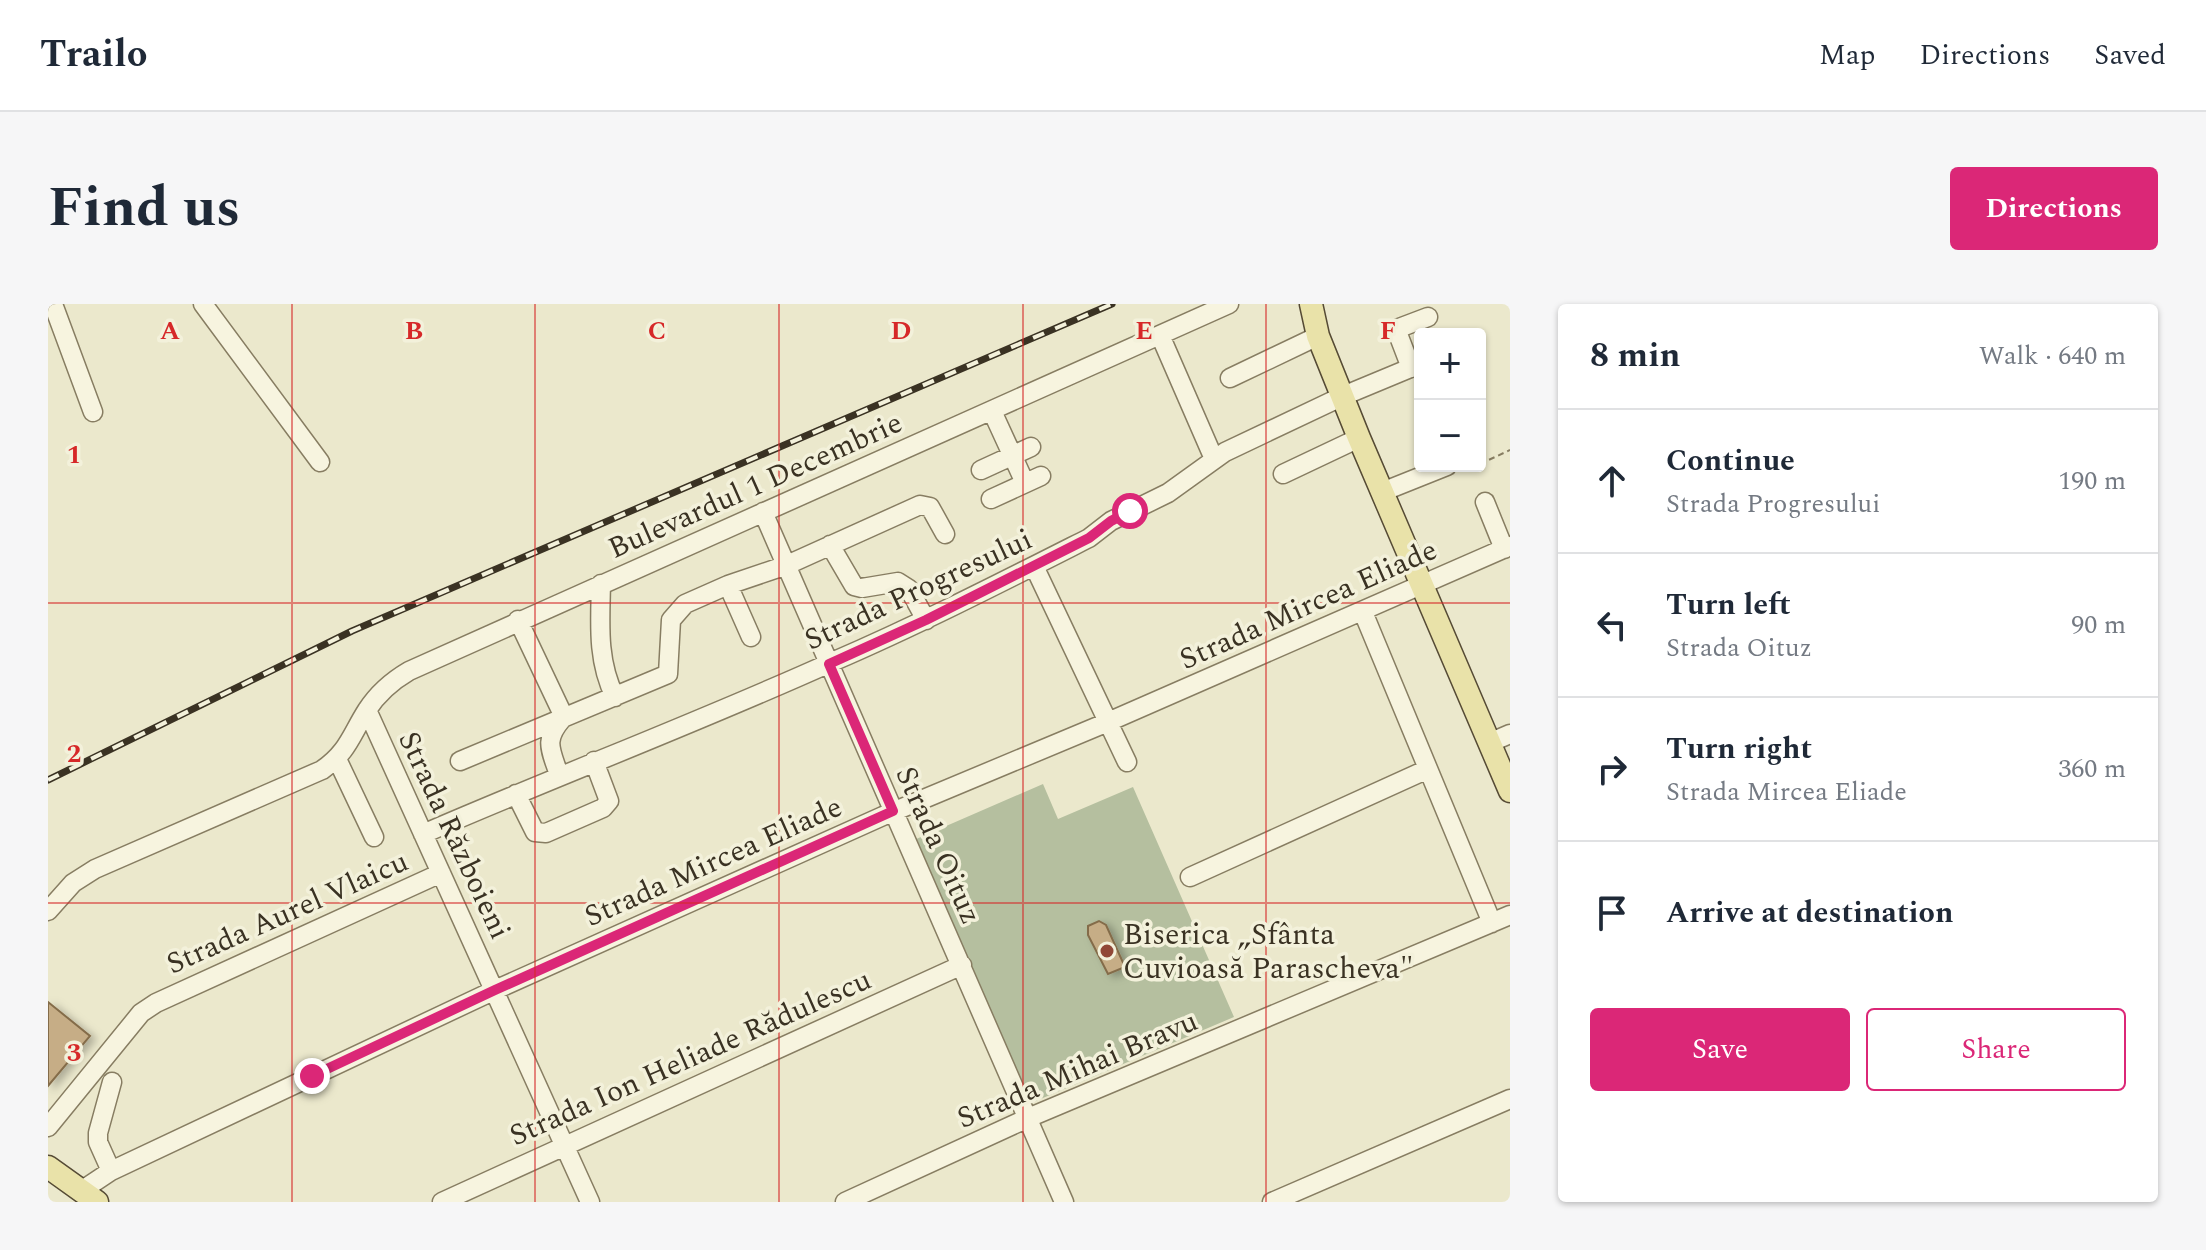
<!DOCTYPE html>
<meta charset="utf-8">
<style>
:root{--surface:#fff;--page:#f6f6f7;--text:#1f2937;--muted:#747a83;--line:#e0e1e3;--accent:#db2777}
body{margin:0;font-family:Spectral,serif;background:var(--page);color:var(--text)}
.controls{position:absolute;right:24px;top:24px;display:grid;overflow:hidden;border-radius:8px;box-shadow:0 2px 6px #0004}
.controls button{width:72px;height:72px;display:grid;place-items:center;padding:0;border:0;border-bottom:2px solid var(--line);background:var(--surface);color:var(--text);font:40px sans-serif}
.stop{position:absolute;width:24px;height:24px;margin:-18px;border:6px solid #db2777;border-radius:50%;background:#fff}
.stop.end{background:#db2777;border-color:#fff;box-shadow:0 2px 8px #0008}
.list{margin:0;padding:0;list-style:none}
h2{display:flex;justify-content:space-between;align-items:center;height:104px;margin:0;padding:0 32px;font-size:34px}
h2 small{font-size:26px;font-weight:400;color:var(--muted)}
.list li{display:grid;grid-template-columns:52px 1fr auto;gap:24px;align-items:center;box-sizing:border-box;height:144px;padding:0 32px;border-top:2px solid var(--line)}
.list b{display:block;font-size:30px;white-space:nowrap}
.list p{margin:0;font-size:26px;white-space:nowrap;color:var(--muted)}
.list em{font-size:26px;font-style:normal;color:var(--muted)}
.actions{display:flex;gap:16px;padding:24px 32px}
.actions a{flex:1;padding:18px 0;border:2px solid var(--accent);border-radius:8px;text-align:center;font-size:28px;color:var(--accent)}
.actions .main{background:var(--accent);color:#fff}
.icon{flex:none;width:44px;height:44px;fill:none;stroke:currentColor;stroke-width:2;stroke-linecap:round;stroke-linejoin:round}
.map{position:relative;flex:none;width:1462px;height:898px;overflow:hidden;border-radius:8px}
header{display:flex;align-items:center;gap:48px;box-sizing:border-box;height:112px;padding:0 40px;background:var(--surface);border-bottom:2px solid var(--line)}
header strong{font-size:38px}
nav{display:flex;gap:44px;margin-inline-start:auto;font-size:28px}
.intro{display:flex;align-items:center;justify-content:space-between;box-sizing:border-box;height:192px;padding:0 48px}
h1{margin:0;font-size:56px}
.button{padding:20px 36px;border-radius:8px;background:var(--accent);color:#fff;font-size:28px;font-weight:700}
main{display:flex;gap:48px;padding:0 48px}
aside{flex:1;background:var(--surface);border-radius:8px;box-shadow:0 2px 6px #0004}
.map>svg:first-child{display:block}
</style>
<header>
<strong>Trailo</strong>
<nav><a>Map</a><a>Directions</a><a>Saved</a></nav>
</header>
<div class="intro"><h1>Find us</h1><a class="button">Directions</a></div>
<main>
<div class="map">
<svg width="1462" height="898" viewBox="0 0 1462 898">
<defs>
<filter id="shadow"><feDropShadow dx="5.5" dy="3" stdDeviation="4" flood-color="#0004"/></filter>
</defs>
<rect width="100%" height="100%" fill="#ebe8cc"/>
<!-- cemetery -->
<path fill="#b5bf9f" d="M995,480L1010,515L1085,483L1186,713L976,802L866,536Z"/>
<!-- building -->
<path fill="#c6ad86" stroke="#846c4a" stroke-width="2" filter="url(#shadow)" d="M1051,617L1058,621L1077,663L1060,670L1040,631V622Z
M0,698L42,732L0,782Z"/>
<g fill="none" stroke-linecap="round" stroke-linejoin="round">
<!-- minor casing -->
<g stroke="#877d62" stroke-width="21">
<path id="minor" d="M5,0L45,108
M155,0L272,158
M1112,31L1166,155
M1363,64L1350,30L1351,24L1380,13
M1182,74L1270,32
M944,107L977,179
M933,166L983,143
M1235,170L1311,134
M1334,188L1399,162
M943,195L993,172
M1437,198L1456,245
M715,208L1016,898
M782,241L806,282L814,284L850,278L861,285L878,316
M986,262L1079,458
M553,280C552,320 549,357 567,393
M680,281L703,333
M1315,308L1444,619
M470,316L516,413
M319,406L542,898
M1441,439L1462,430
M289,455L326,533
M412,457L620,370L623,316L637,300L680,281L739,261L872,201L882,203L897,230
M511,471C503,446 495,437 514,415
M468,490L487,528L498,529L555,504L561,497L546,457
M375,530C511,471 649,419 784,358C872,320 956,277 1041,234L1063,217L1120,189L1177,148L1295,92L1372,60
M1142,573L1380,465
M0,607L25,579L47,565L274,466C300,448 303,431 319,406C330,389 344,377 361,367L1181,0
M0,823L93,709L108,699L393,569
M63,867L50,838V829L64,778
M33,887L63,867L447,686L835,512L1060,418L1462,242
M394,898L914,661
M797,898L980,814L1462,611
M1224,898L1462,795"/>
</g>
<!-- major casing -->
<g stroke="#564b35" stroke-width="25">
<path id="major" d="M1263,0L1270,32L1311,134L1462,487
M0,863L49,898"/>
</g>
<!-- path -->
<path stroke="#877d62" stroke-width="2" stroke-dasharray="6 4" stroke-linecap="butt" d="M1432,160L1462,146
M1419,162H1424"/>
<!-- minor -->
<use href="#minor" stroke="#f7f4df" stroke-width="18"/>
<!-- major -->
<use href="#major" stroke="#e9e2a9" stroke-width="22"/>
<!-- rail casing -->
<g stroke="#3a3223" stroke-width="7">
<path id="rail" d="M0,476L304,327L1064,0"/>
</g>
<!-- rail -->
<use href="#rail" stroke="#f3f1db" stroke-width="4" stroke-dasharray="12" stroke-linecap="butt"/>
</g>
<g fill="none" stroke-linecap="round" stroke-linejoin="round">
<!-- route -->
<path stroke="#db2777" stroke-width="10" d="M264,772L447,686L845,507L781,360L878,316L1041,234L1063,217L1082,207"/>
</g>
<!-- grid -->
<path fill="none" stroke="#d62828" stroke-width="2" stroke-opacity="0.55" d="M244,0V898M487,0V898M731,0V898M975,0V898M1218,0V898M0,299H1462M0,599H1462"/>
<!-- markers -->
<circle fill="#914837" stroke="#f3f1db" stroke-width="3" cx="1059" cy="647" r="8"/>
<g text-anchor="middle" stroke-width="7" stroke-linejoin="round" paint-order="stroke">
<!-- street labels -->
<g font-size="30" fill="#3a3223" stroke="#f3f1db">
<text transform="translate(707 181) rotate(-24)" y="10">Bulevardul 1 Decembrie</text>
<text transform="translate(870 285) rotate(-25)" y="10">Strada Progresului</text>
<text transform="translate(1260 300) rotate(-24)" y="10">Strada Mircea Eliade</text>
<text transform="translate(407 531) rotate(65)" y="10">Strada Războieni</text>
<text transform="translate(891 541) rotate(66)" y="10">Strada Oituz</text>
<text transform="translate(665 557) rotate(-24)" y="10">Strada Mircea Eliade</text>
<text transform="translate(239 608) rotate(-24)" y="10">Strada Aurel Vlaicu</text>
<text transform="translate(642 753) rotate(-24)" y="10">Strada Ion Heliade Rădulescu</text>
<text transform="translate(1029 765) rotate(-23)" y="10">Strada Mihai Bravu</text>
</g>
<!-- poi labels -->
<g font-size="30" fill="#3a3223" stroke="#f3f1db" text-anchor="start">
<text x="1075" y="640">Biserica „Sfânta<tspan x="1075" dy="34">Cuvioasă Parascheva"</tspan></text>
</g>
</g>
<g font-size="26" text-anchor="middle" font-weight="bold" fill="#d62828" stroke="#f3f1db" stroke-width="7" stroke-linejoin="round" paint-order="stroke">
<text x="122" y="35">A</text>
<text x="366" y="35">B</text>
<text x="609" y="35">C</text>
<text x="853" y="35">D</text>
<text x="1096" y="35">E</text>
<text x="1340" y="35">F</text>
<text x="26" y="159">1</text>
<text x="26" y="458">2</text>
<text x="26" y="757">3</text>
</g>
</svg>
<div class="controls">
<button>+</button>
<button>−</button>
</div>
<div class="stop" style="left:1082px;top:207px"></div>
<div class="stop end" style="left:264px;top:772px"></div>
</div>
<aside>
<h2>8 min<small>Walk · 640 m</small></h2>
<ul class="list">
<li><svg class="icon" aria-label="ahead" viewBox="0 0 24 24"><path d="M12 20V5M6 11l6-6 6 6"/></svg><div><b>Continue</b><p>Strada Progresului</p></div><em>190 m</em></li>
<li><svg class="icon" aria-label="left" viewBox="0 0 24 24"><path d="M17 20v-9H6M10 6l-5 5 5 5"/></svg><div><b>Turn left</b><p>Strada Oituz</p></div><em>90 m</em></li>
<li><svg class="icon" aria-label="right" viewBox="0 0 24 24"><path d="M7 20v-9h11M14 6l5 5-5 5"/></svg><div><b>Turn right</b><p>Strada Mircea Eliade</p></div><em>360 m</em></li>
<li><svg class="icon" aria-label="arrive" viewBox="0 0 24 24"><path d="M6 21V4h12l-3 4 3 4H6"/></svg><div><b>Arrive at destination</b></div></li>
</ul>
<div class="actions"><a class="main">Save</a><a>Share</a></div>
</aside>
</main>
